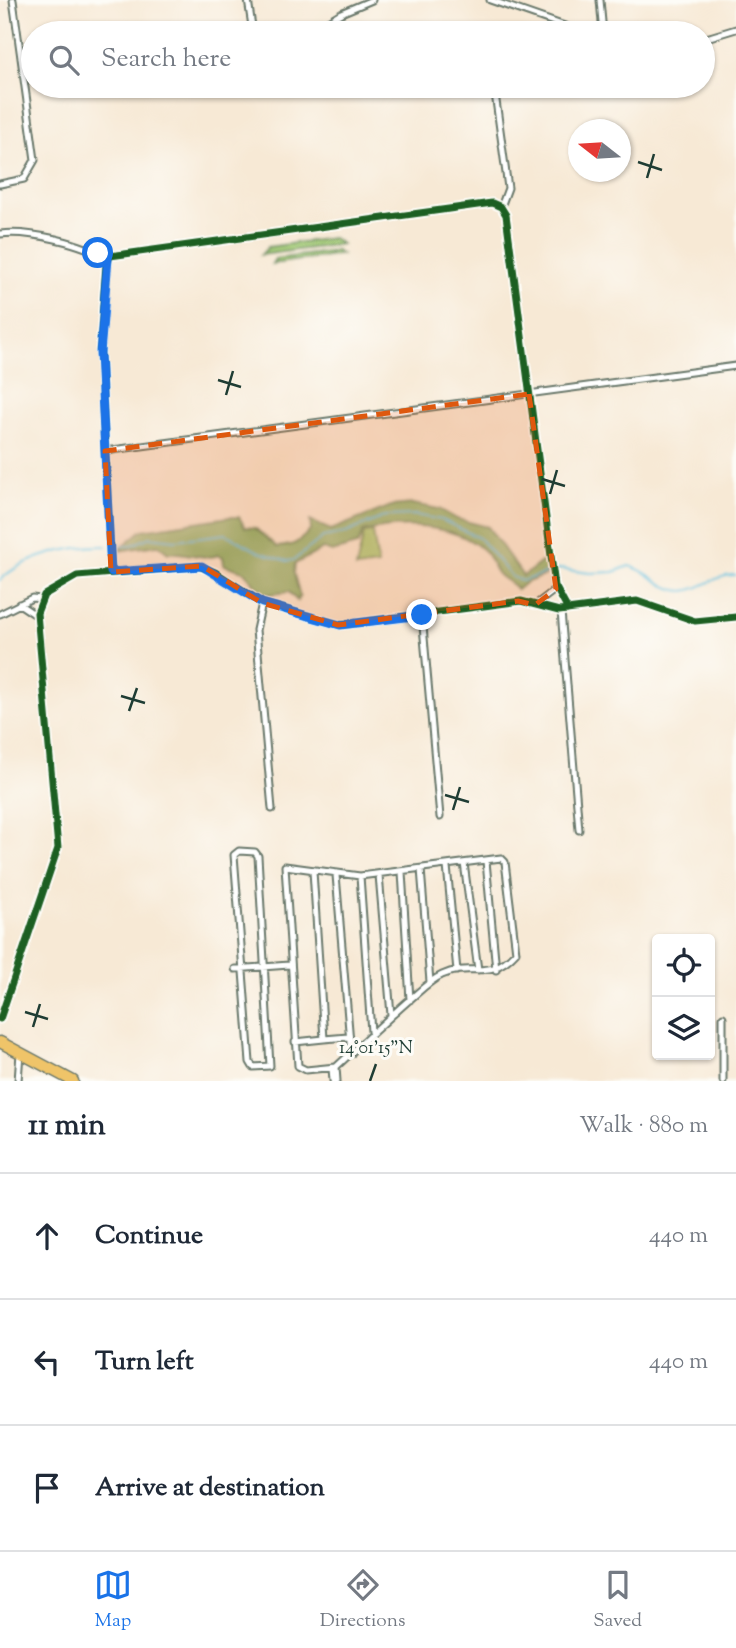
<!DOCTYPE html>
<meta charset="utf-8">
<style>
:root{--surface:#fff;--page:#f6f6f7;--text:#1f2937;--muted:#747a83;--line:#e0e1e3;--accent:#1a73e8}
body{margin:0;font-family:"Sorts Mill Goudy",serif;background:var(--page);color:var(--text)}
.controls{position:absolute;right:21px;bottom:21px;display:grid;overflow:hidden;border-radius:7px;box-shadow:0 2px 5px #0004}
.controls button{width:63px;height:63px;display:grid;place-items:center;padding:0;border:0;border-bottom:2px solid var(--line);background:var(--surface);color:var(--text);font:35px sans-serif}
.compass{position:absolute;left:568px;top:119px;width:63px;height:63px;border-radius:50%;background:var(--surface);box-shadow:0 2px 5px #0004;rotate:287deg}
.stop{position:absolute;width:21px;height:21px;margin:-16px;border:5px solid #1a73e8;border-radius:50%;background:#fff}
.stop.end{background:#1a73e8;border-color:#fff;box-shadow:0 2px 7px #0008}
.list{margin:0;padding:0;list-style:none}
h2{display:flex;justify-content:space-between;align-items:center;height:91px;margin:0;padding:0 28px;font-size:30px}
h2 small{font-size:23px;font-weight:400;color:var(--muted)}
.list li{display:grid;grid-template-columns:46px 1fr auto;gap:21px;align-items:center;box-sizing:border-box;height:126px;padding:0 28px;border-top:2px solid var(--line)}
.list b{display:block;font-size:26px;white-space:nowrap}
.list em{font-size:23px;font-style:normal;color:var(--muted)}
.icon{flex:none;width:38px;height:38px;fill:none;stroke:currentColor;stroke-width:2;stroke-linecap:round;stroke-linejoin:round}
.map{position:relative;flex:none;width:736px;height:1081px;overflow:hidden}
.search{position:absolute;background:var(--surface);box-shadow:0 2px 5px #0004;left:21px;right:21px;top:21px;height:77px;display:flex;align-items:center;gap:18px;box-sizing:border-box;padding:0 24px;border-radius:38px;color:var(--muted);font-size:26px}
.sheet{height:469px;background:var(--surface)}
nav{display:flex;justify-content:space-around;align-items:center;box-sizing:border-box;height:98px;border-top:2px solid var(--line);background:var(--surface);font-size:19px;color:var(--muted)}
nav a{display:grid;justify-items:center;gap:4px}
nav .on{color:var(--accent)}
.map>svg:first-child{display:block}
</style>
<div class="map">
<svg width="736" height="1081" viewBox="0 0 736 1081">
<rect width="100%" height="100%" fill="#fdfcf7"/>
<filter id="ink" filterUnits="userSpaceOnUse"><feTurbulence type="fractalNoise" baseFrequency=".0143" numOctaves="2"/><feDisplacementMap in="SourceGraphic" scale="14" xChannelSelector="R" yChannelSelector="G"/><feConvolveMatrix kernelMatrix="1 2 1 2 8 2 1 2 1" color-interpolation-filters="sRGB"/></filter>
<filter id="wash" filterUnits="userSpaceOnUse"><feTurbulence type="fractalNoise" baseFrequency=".00686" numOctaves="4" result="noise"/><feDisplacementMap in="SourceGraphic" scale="28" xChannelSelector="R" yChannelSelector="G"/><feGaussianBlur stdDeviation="1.57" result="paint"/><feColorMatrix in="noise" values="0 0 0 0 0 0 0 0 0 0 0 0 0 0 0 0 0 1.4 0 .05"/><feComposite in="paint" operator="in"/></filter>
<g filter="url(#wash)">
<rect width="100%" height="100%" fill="#f7e9d5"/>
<!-- green -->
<path fill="#a3ca75" stroke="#618454" stroke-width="2" d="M333,238L341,244L261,255L268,247Z
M336,251L341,254L272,264L275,259Z
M373,532L378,565L356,568L364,533Z"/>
<!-- forest -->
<path fill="#82ae66" stroke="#50764d" stroke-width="2" d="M413,504L439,509L457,519L488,527L523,576L543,561L547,563L548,574L525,583L517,590C513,582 503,581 497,573C492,566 490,556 483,550C454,523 399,523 363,532L358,545L332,552L323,549L295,564L294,574L300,596L297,601L289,592L265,595L243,571L224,565L223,557L219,555C203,561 185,551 168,553L158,545L117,551L142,530L229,517H239L245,527L255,528L277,547C298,545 296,543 311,530L310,521L331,530L391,506Z"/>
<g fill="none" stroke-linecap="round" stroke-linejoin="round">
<!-- stream -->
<path stroke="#5fbfdd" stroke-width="2" d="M112,546H130L150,537L175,540L226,534L259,552L287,561L294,560L323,537L346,533L386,516L415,515L442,520L479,538L512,577L522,581L559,569L590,573L614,572L629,566C649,570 661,590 683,591C700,591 716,574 736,575
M0,580C24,557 73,545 106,546"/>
</g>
</g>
<g filter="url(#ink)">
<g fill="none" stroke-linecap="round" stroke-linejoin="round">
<!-- street casing -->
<g stroke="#6b796c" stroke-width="9">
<path id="street" d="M248,0L253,33
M490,0L585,33
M600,0L603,33
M308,33L341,13L372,0
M703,39L736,29
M494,86L508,188L501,207
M0,184L24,179L35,160L13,0
M0,234C28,230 84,243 108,259
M105,451L736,366
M111,572L100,349L106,266L110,256L492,203L501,207L506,215L555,586L568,610
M262,603L256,630L272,809
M19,604L37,616
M535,605L556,589
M561,611L579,830
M0,614L32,598L41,599
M422,615L440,817
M239,851L255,852L258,856L270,1066L253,1067L250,1062L234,855Z
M501,858L505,862L516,952C488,983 472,961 442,975C429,981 419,992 408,1001C383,1023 360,1045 336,1067L306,1070L298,1066L285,866L360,876Z
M486,861L496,970
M464,863L478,970
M447,866L457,971
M421,869L430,982
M313,871L324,1039L348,1037
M402,872L410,1000
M336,875L351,1054
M379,875L391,1015
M360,876L371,1032
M235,969L289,965
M0,1019L58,848L37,613L44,595L77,576L199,566L215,572L262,603L341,625L521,601L559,611L637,601L695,621L736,617
M295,1042L324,1039
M336,1067L337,1081
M332,1068L333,1081
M18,1081L20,1053
M723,1081V1017"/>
</g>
<!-- highway casing -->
<g stroke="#6b796c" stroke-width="13">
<path id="highway" d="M0,1042L73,1081"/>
</g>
<!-- street -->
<use href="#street" stroke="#fff" stroke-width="5"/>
<!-- highway -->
<use href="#highway" stroke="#efc469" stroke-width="10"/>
<!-- cycleway casing -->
<g stroke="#fdfcf7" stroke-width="11">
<path id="cycleway" d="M111,572L100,349L106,266L110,256L492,203L501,207L506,215L555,586L568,610
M0,1019L58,848L37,613L44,595L77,576L199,566L215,572L262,603L341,625L521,601L559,611L637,601L695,621L736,617"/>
</g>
<!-- cycleway -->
<use href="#cycleway" stroke="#1b5e20" stroke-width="7"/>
</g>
</g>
<g fill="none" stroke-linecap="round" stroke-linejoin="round" filter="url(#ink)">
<!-- route -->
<path stroke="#1a73e8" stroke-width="9" d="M98,253L108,259L100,353L111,572L202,566L262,603L340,625L422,615"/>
</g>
<!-- marked area -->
<path fill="#de580e" fill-opacity="0.2" stroke="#de580e" stroke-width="5" stroke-dasharray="14 9" stroke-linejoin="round" d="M529,394L556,589L535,605L518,601L338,625L262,603L202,566L111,572L105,451Z"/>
<!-- ticks -->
<path fill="none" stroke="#1f3d34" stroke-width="2.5" d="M638,162L662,170M647,178L654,154M218,380L241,387M226,395L233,371M542,479L565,486M550,494L557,470M121,696L145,703M129,711L137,688M445,795L469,802M453,810L460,787M25,1012L48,1019M33,1027L40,1004M370,1081L376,1064"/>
<g font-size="18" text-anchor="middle" fill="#1f3d34" stroke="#fdfcf7" stroke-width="6" stroke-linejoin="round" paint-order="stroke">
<text x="376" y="1053">14°01'15"N</text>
</g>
</svg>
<div class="controls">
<button><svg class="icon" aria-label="locate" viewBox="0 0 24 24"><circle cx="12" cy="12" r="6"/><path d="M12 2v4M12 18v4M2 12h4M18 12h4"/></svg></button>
<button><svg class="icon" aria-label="layers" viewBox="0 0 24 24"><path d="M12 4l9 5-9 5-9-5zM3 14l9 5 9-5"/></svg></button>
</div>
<svg class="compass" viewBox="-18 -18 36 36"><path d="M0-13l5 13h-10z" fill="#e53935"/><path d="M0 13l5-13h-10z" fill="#747a83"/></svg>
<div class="stop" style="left:98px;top:253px"></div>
<div class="stop end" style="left:422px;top:615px"></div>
<div class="search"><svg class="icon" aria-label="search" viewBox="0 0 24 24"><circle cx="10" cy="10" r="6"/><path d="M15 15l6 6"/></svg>Search here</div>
</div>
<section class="sheet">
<h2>11 min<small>Walk · 880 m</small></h2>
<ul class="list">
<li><svg class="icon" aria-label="ahead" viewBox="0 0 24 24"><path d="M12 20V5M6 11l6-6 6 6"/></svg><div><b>Continue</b></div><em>440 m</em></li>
<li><svg class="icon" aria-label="left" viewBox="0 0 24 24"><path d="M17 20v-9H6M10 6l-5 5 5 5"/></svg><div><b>Turn left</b></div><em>440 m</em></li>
<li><svg class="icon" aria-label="arrive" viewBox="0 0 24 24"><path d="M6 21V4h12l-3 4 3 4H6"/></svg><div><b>Arrive at destination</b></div></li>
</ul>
</section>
<nav>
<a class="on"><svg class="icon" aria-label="map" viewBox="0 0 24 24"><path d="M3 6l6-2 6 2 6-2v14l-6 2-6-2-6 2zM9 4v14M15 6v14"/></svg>Map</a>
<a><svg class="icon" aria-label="directions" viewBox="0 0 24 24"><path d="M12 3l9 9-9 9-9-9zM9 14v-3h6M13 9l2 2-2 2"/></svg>Directions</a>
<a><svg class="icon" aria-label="saved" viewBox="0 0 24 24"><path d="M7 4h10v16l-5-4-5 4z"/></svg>Saved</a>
</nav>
